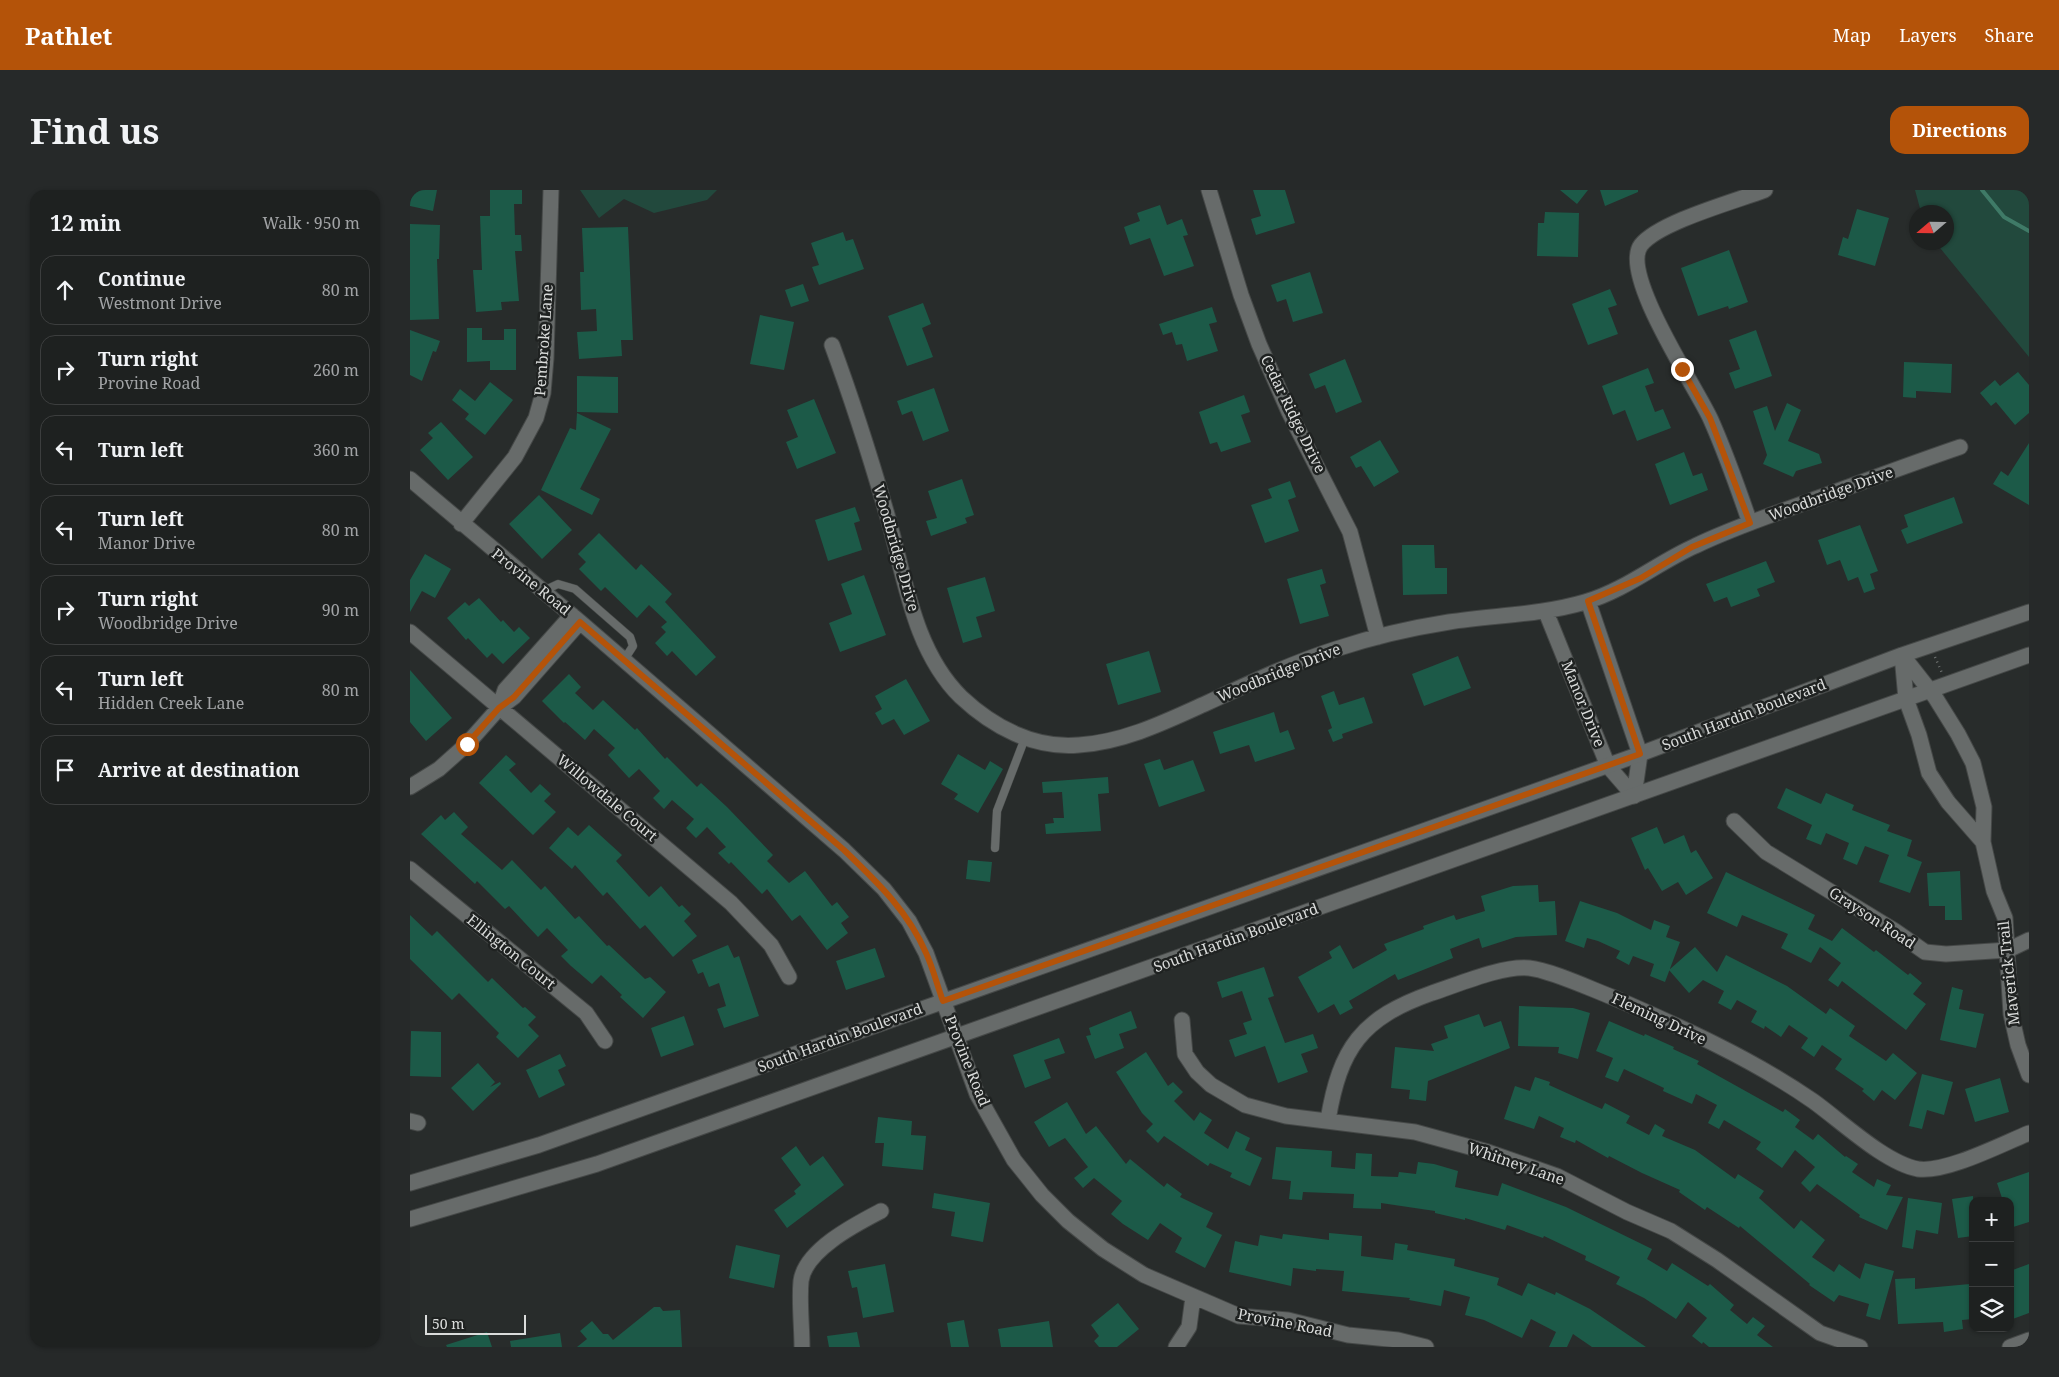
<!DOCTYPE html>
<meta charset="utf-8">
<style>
:root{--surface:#1e2120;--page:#262929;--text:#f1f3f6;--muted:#a1a3a5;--line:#3c3e3e;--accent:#b45309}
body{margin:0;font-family:"Noto Serif",serif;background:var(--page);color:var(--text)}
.controls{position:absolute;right:15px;bottom:15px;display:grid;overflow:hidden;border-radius:10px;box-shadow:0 1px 4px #0004}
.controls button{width:45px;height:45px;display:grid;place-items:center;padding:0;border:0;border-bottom:1px solid var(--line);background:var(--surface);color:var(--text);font:25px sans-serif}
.compass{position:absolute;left:1499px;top:15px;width:45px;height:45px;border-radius:50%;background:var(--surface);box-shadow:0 1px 4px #0004;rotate:250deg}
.scale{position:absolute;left:15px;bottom:12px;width:101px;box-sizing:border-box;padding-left:5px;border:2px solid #dadcdb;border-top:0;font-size:14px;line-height:18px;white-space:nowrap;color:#dadcdb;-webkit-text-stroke:4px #1f2221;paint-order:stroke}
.stop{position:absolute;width:15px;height:15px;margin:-11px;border:4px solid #b45309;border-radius:50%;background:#fff}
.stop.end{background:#b45309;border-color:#fff;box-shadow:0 1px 5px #0008}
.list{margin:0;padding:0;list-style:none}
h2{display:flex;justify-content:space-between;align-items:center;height:65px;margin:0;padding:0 20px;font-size:21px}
h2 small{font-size:16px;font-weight:400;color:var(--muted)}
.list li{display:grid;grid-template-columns:32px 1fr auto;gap:15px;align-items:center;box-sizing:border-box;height:70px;margin:0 10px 10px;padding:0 10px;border:1px solid var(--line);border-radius:15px}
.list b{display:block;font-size:19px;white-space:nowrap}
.list p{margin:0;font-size:16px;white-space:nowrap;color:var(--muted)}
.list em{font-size:16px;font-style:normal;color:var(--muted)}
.icon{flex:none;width:28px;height:28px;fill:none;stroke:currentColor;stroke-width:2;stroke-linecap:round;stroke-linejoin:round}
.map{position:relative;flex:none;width:1619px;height:1157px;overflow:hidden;border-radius:15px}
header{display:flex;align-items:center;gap:30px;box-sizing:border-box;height:70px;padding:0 25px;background:var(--accent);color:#fff}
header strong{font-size:24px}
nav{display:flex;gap:28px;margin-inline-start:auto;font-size:18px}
.intro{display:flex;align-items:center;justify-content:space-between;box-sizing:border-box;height:120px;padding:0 30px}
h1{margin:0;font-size:35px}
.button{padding:12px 22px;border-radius:15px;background:var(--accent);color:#fff;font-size:18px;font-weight:700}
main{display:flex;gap:30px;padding:0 30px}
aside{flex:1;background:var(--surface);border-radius:15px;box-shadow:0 1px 4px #0004}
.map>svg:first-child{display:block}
</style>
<header>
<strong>Pathlet</strong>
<nav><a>Map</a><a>Layers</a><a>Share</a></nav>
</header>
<div class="intro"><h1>Find us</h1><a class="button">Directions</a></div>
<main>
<aside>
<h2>12 min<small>Walk · 950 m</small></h2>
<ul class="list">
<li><svg class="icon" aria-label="ahead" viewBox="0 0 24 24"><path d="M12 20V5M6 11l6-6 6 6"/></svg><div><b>Continue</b><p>Westmont Drive</p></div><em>80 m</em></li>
<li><svg class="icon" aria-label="right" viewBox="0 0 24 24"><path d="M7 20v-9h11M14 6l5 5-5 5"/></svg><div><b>Turn right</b><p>Provine Road</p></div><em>260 m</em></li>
<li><svg class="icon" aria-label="left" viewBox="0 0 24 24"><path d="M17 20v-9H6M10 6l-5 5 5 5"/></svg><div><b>Turn left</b></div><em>360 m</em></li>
<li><svg class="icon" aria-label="left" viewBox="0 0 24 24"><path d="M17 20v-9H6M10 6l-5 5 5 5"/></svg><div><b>Turn left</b><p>Manor Drive</p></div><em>80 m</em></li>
<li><svg class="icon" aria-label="right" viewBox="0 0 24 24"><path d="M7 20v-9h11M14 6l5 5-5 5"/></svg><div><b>Turn right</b><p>Woodbridge Drive</p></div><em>90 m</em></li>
<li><svg class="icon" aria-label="left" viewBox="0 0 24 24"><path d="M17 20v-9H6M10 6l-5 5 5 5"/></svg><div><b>Turn left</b><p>Hidden Creek Lane</p></div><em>80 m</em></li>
<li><svg class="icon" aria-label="arrive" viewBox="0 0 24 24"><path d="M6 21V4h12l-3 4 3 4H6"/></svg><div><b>Arrive at destination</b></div></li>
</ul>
</aside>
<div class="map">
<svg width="1619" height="1157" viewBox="0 0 1619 1157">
<rect width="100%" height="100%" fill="#282c2b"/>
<!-- green -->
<path fill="#22493d" d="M170,0H307L297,10L244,23L214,9L189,28Z
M1505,0H1619V167L1526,53L1536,52V22H1511Z"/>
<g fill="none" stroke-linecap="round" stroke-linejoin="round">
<!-- stream -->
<path stroke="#3f7a67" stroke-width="4" d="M1572,0L1594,27L1619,41"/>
</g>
<!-- building -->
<path fill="#1c5a48" d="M0,0H27L23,21L0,16Z
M80,0H112V14H104L105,45H111L112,61H105L109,111L91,112L92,120L66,122L63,80H72L70,26H80Z
M843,0H875L885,33L846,45L841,29L851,26Z
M1150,0H1178L1167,14Z
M1190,0H1228V2L1195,16Z
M750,15L757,35L772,29L778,45L773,46L784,76L754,86L740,48L720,55L714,37L730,31L727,23Z
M1447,19L1479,28L1465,76L1428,65L1433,47L1438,49Z
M1135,22L1169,23L1168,67L1127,66L1128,33H1134Z
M0,34L30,35L29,69H27L29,129L0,130Z
M218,37L223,150H211L212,166L169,169L167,142L187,141L186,119L171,120L170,82H174L172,38Z
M433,42L436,51L443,49L454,79L409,95L402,77L409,75L401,53Z
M1319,60L1338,112L1319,119L1318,116L1288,126L1271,78Z
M900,82L913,123L883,132L876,109L867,112L861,95Z
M393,94L399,111L381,117L375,100Z
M1200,99L1207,115L1198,118L1208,144L1178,155L1162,114Z
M513,113L521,134L512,138L523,167L497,176L478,126Z
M802,117L807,132L799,134L808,161L777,171L772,154L766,155L762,142L753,145L749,134Z
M350,125L384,132L374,180L340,174Z
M57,138H72V150H94V139H106V180H80V171L57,172Z
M0,140L30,151L26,162L23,161L12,191L0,185Z
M1346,140L1362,186L1325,199L1319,183L1330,179L1319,150Z
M935,169L952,212L926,223L915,195L905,199L899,184Z
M1494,172L1542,174L1541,203L1506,201V208L1493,207Z
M1238,178L1244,193L1235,196L1245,222L1253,219L1261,238L1227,251L1215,220L1203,225L1192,196Z
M1608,182L1619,195V223L1605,235L1586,212L1581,216L1570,203L1585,190L1590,196Z
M167,186L208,187V223L167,222Z
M80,192L103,210L75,245L55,229L59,224L42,210L50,199L65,211Z
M524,198L539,241L513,251L502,221L492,225L487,211Z
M834,205L840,222L831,225L841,252L811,262L807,252L800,254L789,222Z
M404,209L426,263L387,279L376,252L388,247L377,220Z
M1377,213L1391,220L1378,251L1409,264L1412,273L1386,281L1383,287L1353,274L1357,265L1343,221L1357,216L1365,241Z
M167,223L201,239L170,299L190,309L182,325L131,300L160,238L166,240Z
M31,232L63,267L38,290L10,260L23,248L18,243Z
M970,250L989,282L964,297L951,276L946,278L940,267Z
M1619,253V315L1583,294L1591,281L1598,286Z
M1274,262L1283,286L1292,283L1298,300L1260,315L1245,274Z
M552,289L564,325L555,328L557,333L521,346L516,331L527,328L518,301Z
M880,291L886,307L878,310L889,341L855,353L841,315L862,308L858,299Z
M129,305L162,340L132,369L99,334Z
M1544,307L1553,333L1497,354L1491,340L1498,337L1494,325Z
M445,317L450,331L444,333L452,360L418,371L405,330Z
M1450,335L1468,381L1460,384L1465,399L1454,403L1448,387L1438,391L1430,370L1417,375L1408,350Z
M189,343L226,380L231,374L262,404L255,412L306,467L286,486L262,461L257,466L245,453L256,442L251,437L257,432L239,415L227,428L195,397L191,401L169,379L176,372L168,364Z
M992,355H1024L1025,378H1037V404L993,405Z
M15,364L41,379L25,408L12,401L0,422V390Z
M1356,371L1365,392L1347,399L1350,406L1321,417L1317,407L1304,412L1296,394Z
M912,379L916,393L910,395L919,426L890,434L877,389Z
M454,385L476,445L430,462L419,433L442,424L431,394Z
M575,387L585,421L566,427L572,447L553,453L537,398Z
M69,408L91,432L93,430L104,442L109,437L120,448L93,474L82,463L77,468L58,448L56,450L37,428L55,412L59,416Z
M739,461L751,502L708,515L696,474Z
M1048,466L1061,498L1014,516L1002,484Z
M0,480L42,528L16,551L0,532Z
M159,484L171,497L165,503L183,520L193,510L225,540L227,538L255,569L257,567L287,597L291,593L317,617L363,665L357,671L379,693L395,681L422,716L427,712L439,727L431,733L438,743L417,760L390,725L382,731L357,699L352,704L321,672L319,674L308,663L316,657L297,637L286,648L276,638L284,629L262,610L254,619L243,608L250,601L229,579L219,588L198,565L205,558L184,539L175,550L155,532L154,533L132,511Z
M496,489L520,531L494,545L484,529L472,535L465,523L472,519L465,506Z
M924,501L929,515L954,507L963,533L932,544L933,548L923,552L918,540L922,538L911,506Z
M864,522L870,543L878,540L885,559L845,572L839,555L810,564L803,542Z
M548,564L575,580L580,571L593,579L568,623L544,609L548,604L531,594Z
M96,565L106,574L99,580L121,603L130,594L141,604L134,611L146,622L123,645L69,593Z
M750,569L754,580L783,570L795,601L749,617L734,574Z
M698,587L699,603L688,604L691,641L636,644L635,634L644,633L643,628H654L652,602L633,603L632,592Z
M1376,598L1411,614L1416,603L1444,615L1442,620L1480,635L1477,641L1502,650L1497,666L1512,672L1500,703L1469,692L1479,665L1455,656L1447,675L1433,669L1439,653L1416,643L1411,655L1396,649L1402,635L1367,618Z
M44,622L58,637L51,644L92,680L102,670L131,700L135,696L165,729L169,726L197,756L199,755L235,789L240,787L256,802L233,828L210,807L212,805L191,785L182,794L161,776L151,766L158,760L137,738L128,747L99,716L95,719L67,691L65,694L11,644L31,625L35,630Z
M179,635L212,665L206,671L239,707L251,696L269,717L272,715L281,724L274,731L287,746L263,767L235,735L230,739L197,702L193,706L165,675L162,679L139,658L158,637L168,646Z
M1247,637L1254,654L1274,645L1281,663L1286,660L1303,688L1276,705L1268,692L1252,701L1238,678L1235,680L1221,648Z
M558,670L582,672L580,692L556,689Z
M1550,681L1552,730H1535V716H1519L1517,683Z
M1316,682L1405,725L1398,739L1422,751L1432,738L1464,762L1466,760L1498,785L1500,783L1512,793L1503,804L1516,814L1496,840L1432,791L1428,797L1418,790L1431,773L1410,757L1401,773L1371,758L1378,744L1332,725L1327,737L1297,723Z
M1128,695L1129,712L1145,711L1147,745L1106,747L1072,758L1069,748L1040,759L1043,768L988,790L985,784L939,811L943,818L930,825L924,814L908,823L888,787L922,768L919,762L930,755L943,779L977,760L974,754L1014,739L1013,736L1044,725L1046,730L1075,721L1071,706L1103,696Z
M1170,711L1207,723L1241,740L1244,730L1260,736L1256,747L1270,752L1255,792L1240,786L1244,774L1223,766L1219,775L1206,768L1210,761L1188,751L1177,748L1174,758L1155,751Z
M0,725L22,746L27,741L78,792L82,788L113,818L115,817L126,827L118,835L129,846L108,868L86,847L89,843L49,803L42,810L0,769Z
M318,755L324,768L329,766L349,826L314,838L307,819L316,816L309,793L299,797L293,782L288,784L282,770Z
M1285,757L1307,782L1316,765L1377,796L1416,824L1420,818L1445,836L1439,846L1476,871L1483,863L1507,883L1485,910L1472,900L1464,911L1452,901L1454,899L1425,879L1432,869L1412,855L1404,867L1391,858L1398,848L1379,835L1371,847L1355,836L1354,839L1341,832L1347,821L1327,810L1321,820L1308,813L1314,801L1293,790L1279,803L1259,780Z
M465,758L475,787L436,800L426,771Z
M854,777L864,806L858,808L875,853L903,844L908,858L891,864L898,882L868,893L855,856L825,867L819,850L837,844L833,833L842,830L832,801L812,808L807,792Z
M1542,797L1553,800L1549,819L1574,824L1566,858L1530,850Z
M1109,816L1163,818L1180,823L1168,869L1148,863L1149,857L1108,856Z
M721,821L727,838L709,844L714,858L685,869L676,846L681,845L679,838Z
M1069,824L1074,837L1091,831L1100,858L1018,891L1016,911L999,909L1000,900L981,898L985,857L1024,861L1021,854L1038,848L1034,836Z
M274,826L284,855L251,867L241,838Z
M1199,831L1234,846L1235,844L1264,857L1263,859L1289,871L1287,874L1373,922L1375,919L1390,930L1385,937L1403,950L1408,944L1435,967L1436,966L1448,974L1442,982L1464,997L1467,989L1481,995L1476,1005L1493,1007L1477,1040L1449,1027L1450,1025L1407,994L1400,1002L1391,993L1405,977L1385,960L1372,978L1346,959L1351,952L1314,930L1309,939L1298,933L1307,915L1286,904L1282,914L1253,901L1254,898L1214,879L1208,892L1195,887L1203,868L1186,861Z
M1,841L31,842V887L0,886Z
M649,848L655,863L634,870L641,888L615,898L603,865Z
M736,862L758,896L763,892L773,902L764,911L784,931L790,922L802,930L794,943L818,959L826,941L840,948L835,960L852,968L840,996L820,987L822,983L800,973L798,976L754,946L748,953L736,941L743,934L732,923L706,882Z
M150,864L156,876L148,880L155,895L129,908L116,880Z
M68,873L85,892L80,897L90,892L91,894L63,921L41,898Z
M1512,884L1543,892L1534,925L1517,920L1512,939L1499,936Z
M1125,887L1140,892L1139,895L1192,919L1195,913L1220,926L1216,933L1239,945L1245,934L1255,940L1252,946L1285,960L1325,989L1328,984L1354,1001L1349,1008L1384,1039L1391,1030L1415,1050L1402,1067L1424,1082L1429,1074L1450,1089L1455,1073L1484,1081L1470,1130L1456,1126L1459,1114L1429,1105L1424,1112L1399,1095L1400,1094L1330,1036L1329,1038L1297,1017L1295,1020L1269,1002L1270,1000L1232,983L1199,966L1198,968L1166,950L1165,953L1150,947L1154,938L1129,926L1124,939L1094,929L1105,896L1120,901Z
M1590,888L1599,922L1565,932L1555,899Z
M657,912L676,944L686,936L716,974L720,969L754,997L757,993L772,1004L770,1007L803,1023L796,1037L812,1045L795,1078L765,1062L772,1048L750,1033L738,1050L713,1034L701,1024L712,1011L684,988L673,998L664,988L678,977L655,948L639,957L624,932Z
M468,927L502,931L501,945L516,946L513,980L472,976L474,953H465Z
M386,956L400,976L413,966L434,995L377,1038L364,1020L386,1004L384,1001L391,995L371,968Z
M866,957L922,961L921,977L945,979L946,963L962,964L961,986L988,987L989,982L1006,984L1008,972L1024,974L1048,981L1045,997L1088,1006L1092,993L1156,1017L1242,1059L1237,1069L1257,1081L1262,1073L1298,1096L1300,1094L1324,1115L1320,1120L1337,1134L1343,1127L1355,1136L1347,1145L1363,1157H1299L1293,1152L1292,1154L1282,1146L1297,1128L1278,1112L1266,1129L1234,1108L1206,1094L1210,1087L1175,1070L1176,1066L1134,1046L1133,1048L1097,1035L1095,1040L1055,1028V1030L1025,1023V1021L971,1013V1019L943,1018L944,1004L893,1002L892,1010L879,1009L881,991L862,989Z
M1619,982V1032L1600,1038V1011H1593L1587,993Z
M524,1003L580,1013L573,1052L541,1046L545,1022L522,1018Z
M1563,1006V1046L1548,1048L1542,1009Z
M1498,1008L1532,1013L1528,1044L1506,1040L1503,1059L1492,1057Z
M919,1043L952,1046L951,1066L983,1070L985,1053L998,1055L997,1060L1045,1069L1044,1076L1089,1088L1087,1095L1112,1106L1118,1093L1145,1105L1146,1102L1180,1119L1236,1157H1182L1163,1144L1157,1157H1139L1146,1142L1121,1129L1112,1148L1074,1130L1055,1125L1060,1107L1034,1100L1031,1116L999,1110L1000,1108L932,1101L934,1081L906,1079V1081L883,1078L881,1096L819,1082L825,1051L848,1056L850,1045L872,1049L873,1044L919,1050Z
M326,1055L370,1065L364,1098L319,1088Z
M475,1074L484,1122L453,1128L447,1097L442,1098L438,1081Z
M1619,1074V1123L1600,1130V1081Z
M1505,1088V1099L1560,1094L1563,1129L1552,1130L1553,1139L1534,1142L1533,1132L1488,1134L1485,1089Z
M708,1113L729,1139L707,1157H689L684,1151L689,1146L681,1135Z
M244,1117H250L253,1121L270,1120L272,1157H167L177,1149L170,1141L182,1131L193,1144H198L203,1150Z
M554,1130L559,1157H541L537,1133Z
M639,1131L643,1157H591L588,1139Z
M77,1142L82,1157H37L36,1155Z
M447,1142L450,1157H419L417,1146Z
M150,1143L152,1157H101L100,1151Z"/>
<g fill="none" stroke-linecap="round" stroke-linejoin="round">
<!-- lane casing -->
<g stroke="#454847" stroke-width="9">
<path id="lane" d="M133,401L148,394L165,399L220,447L223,456L214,470
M585,658L587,621L615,548"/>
</g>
<!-- street casing -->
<g stroke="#454847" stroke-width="17">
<path id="street" d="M799,0L831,105L849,154L879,222L940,342L968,447
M422,155C443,212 461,269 478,328C495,388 504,461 551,507C583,537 624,559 669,555C715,552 757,531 799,512C840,493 882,473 926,459C962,447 1001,438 1039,432C1084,425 1131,425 1175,412C1216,400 1247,373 1285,356C1322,338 1361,325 1400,311C1450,293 1500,274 1550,257
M0,289L170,432L434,660L474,699L499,731L516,763L567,904L604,970L632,1005L658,1031L693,1059L734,1085L829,1126L878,1130L938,1145L988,1150L1016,1157
M1340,333C1328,298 1316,264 1301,230C1288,200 1209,84 1231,55C1249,32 1326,11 1355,0
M51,334L105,267L126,228L133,203L136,168L141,0
M1178,411L1230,564L1224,606
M1136,422L1198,576L1224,606
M0,442L321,713L361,755L379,787
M89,518L95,500L162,425
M0,597L29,579L57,554L89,518L104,507L170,432
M1324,631L1356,662L1485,741L1515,762L1536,764L1598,760L1619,750
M0,679L176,823L195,851
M772,830L775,864L787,882L801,895L835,915L876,926L1005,942L1078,962L1147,986L1217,1022L1261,1041L1307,1070L1410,1143L1450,1157
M918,930C930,858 951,828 1022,803C1047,795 1093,775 1119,778C1140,780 1181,799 1202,807C1271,837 1341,868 1403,911C1431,931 1475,973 1508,979C1536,983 1592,954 1619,943
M0,931L8,933
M392,1157C392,1136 389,1112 391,1091C395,1060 446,1034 471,1021
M766,1157L779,1137L783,1107
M1600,1157L1619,1150"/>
</g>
<!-- secondary casing -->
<g stroke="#454847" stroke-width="17">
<path id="secondary" d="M1492,465L1525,507L1548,544L1563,573L1574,617L1573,652L1584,701L1595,728L1601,824L1608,855L1619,885
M1492,465L1496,509L1509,545L1519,583L1538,612L1573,652
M0,993L129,955L1230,564L1492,465L1619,422
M0,1029L187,974L1619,465"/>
</g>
<!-- path -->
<path stroke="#6e7170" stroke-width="2.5" stroke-dasharray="1 4" stroke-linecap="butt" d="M1525,467L1532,483"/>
<!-- lane -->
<use href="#lane" stroke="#676b6a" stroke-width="8"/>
<!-- street -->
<use href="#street" stroke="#676b6a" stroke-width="15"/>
<!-- secondary -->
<use href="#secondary" stroke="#676b6a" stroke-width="15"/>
</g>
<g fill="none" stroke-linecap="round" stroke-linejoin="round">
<!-- route -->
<path stroke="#b45309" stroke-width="6" d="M57,554L89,518L104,507L170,432L434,660C466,691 498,721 516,763C523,778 527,795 533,811L1230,564L1178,411L1231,388L1282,357L1340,333L1300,228L1272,179"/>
</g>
<g text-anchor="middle" stroke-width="5" stroke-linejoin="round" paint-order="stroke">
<!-- street labels -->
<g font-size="15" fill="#dadcdb" stroke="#1f2221">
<text transform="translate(134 150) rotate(-86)" y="5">Pembroke Lane</text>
<text transform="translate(883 224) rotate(64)" y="5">Cedar Ridge Drive</text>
<text transform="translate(1421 304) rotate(-20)" y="5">Woodbridge Drive</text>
<text transform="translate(486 358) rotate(74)" y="5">Woodbridge Drive</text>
<text transform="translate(121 392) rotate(39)" y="5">Provine Road</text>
<text transform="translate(869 483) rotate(-22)" y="5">Woodbridge Drive</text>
<text transform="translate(1173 514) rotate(68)" y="5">Manor Drive</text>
<text transform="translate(1334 525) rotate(-21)" y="5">South Hardin Boulevard</text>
<text transform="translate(197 608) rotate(40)" y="5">Willowdale Court</text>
<text transform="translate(1462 728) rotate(33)" y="5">Grayson Road</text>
<text transform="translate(826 748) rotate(-20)" y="5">South Hardin Boulevard</text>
<text transform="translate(101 762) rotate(39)" y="5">Ellington Court</text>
<text transform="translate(1599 783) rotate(-96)" y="5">Maverick Trail</text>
<text transform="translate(1249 829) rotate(25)" y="5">Fleming Drive</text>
<text transform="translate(430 848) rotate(-20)" y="5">South Hardin Boulevard</text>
<text transform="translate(557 871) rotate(68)" y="5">Provine Road</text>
<text transform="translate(1106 974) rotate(19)" y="5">Whitney Lane</text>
<text transform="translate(875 1133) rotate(11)" y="5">Provine Road</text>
</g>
</g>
</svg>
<div class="controls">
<button>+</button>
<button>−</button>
<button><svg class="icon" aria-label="layers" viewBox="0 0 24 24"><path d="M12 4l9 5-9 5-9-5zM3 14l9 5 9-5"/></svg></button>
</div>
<svg class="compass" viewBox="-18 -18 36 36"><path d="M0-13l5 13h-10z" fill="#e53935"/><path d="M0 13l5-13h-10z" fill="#a1a3a5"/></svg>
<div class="scale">50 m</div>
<div class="stop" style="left:57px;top:554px"></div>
<div class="stop end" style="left:1272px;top:179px"></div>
</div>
</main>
